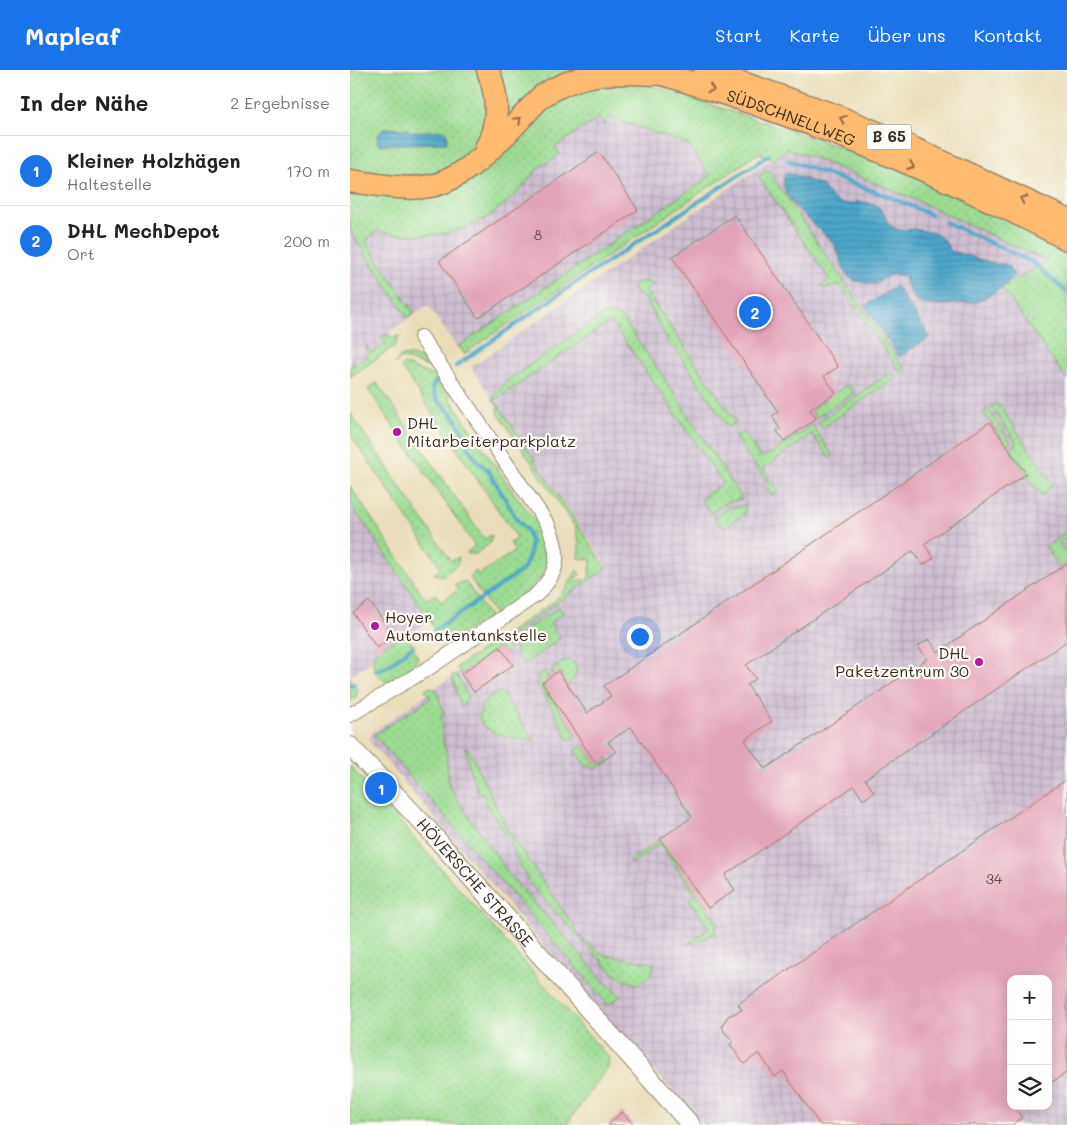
<!DOCTYPE html>
<html lang="de">
<meta charset="utf-8">
<style>
:root{--surface:#fff;--page:#f2f2f2;--text:#222;--muted:#767676;--line:#e0e0e0;--accent:#1a73e8}
body{margin:0;font-family:Mali,sans-serif;background:var(--page);color:var(--text)}
.controls{position:absolute;right:15px;bottom:15px;display:grid;overflow:hidden;border-radius:10px;box-shadow:0 2px 12px #0003}
.controls button{width:45px;height:45px;display:grid;place-items:center;padding:0;border:0;border-bottom:1px solid var(--line);background:var(--surface);color:var(--text);font:25px sans-serif}
.you{position:absolute;left:289px;top:566px;width:18px;height:18px;margin:-12px;border:4px solid #fff;border-radius:50%;background:#1a73e8;box-shadow:0 0 0 8px #1a73e833}
.badge{display:grid;place-items:center;width:32px;height:32px;border-radius:50%;background:var(--accent);color:#fff;font-size:16px;font-weight:700}
.pin{position:absolute;translate:-50% -50%;border:2px solid #fff;box-shadow:0 1px 5px #0006}
.list{margin:0;padding:0;list-style:none}
h2{display:flex;justify-content:space-between;align-items:center;height:65px;margin:0;padding:0 20px;font-size:21px}
h2 small{font-size:16px;font-weight:400;color:var(--muted)}
.list li{display:grid;grid-template-columns:32px 1fr auto;gap:15px;align-items:center;box-sizing:border-box;height:70px;padding:0 20px;border-top:1px solid var(--line)}
.list b{display:block;font-size:19px;white-space:nowrap}
.list p{margin:0;font-size:16px;white-space:nowrap;color:var(--muted)}
.list em{font-size:16px;font-style:normal;color:var(--muted)}
.icon{flex:none;width:28px;height:28px;fill:none;stroke:currentColor;stroke-width:2;stroke-linecap:round;stroke-linejoin:round}
.map{position:relative;flex:none;width:717px;height:1055px;overflow:hidden}
header{display:flex;align-items:center;gap:30px;box-sizing:border-box;height:70px;padding:0 25px;background:var(--accent);color:#fff}
header strong{font-size:24px}
nav{display:flex;gap:28px;margin-inline-start:auto;font-size:18px}
main{display:flex}
aside{flex:1;background:var(--surface)}
.map>svg:first-child{display:block}
</style>
<header>
<strong>Mapleaf</strong>
<nav><a>Start</a><a>Karte</a><a>Über uns</a><a>Kontakt</a></nav>
</header>
<main>
<aside>
<h2>In der Nähe<small>2 Ergebnisse</small></h2>
<ul class="list">
<li><span class="badge">1</span><div><b>Kleiner Holzhägen</b><p>Haltestelle</p></div><em>170 m</em></li>
<li><span class="badge">2</span><div><b>DHL MechDepot</b><p>Ort</p></div><em>200 m</em></li>
</ul>
</aside>
<div class="map">
<svg width="717" height="1055" viewBox="0 0 717 1055">
<defs>
<pattern id="industrial-grid" width="8" height="8" patternUnits="userSpaceOnUse" patternTransform="scale(1.25)"><rect width="8" height="8" fill="#cebed1"/><path d="M0 4h8M4 0v8" fill="none" stroke="#b2a3b3"/></pattern>
<pattern id="grass-dots" width="8" height="8" patternUnits="userSpaceOnUse" patternTransform="scale(1.25)"><rect width="8" height="8" fill="#9cdc92"/><path d="M2 2h.1M6 6h.1" fill="none" stroke="#87bd7d" stroke-width="1.8" stroke-linecap="round"/></pattern>
<pattern id="water-rules" width="6" height="5" patternUnits="userSpaceOnUse" patternTransform="scale(1.25)"><rect width="6" height="5" fill="#4ca6ca"/><path d="M0 2.5h6" fill="none" stroke="#4087a3"/></pattern>
</defs>
<rect width="100%" height="100%" fill="#fdfcf7"/>
<filter id="ink" filterUnits="userSpaceOnUse"><feTurbulence type="fractalNoise" baseFrequency=".02" numOctaves="2"/><feDisplacementMap in="SourceGraphic" scale="10" xChannelSelector="R" yChannelSelector="G"/><feConvolveMatrix kernelMatrix="1 2 1 2 8 2 1 2 1" color-interpolation-filters="sRGB"/></filter>
<filter id="wash" filterUnits="userSpaceOnUse"><feTurbulence type="fractalNoise" baseFrequency=".0096" numOctaves="4" result="noise"/><feDisplacementMap in="SourceGraphic" scale="20" xChannelSelector="R" yChannelSelector="G"/><feGaussianBlur stdDeviation="1.12" result="paint"/><feColorMatrix in="noise" values="0 0 0 0 0 0 0 0 0 0 0 0 0 0 0 0 0 1.4 0 .05"/><feComposite in="paint" operator="in"/></filter>
<g filter="url(#wash)">
<rect width="100%" height="100%" fill="#eadeba"/>
<!-- industrial -->
<path fill="url(#industrial-grid)" fill-rule="evenodd" d="M224,37L409,83L108,279L78,235L42,260L36,273L0,297V139Z
M436,79L462,87L559,127L673,178L717,202V1055H354L258,951L19,671L22,663L257,496L121,297ZM661,909H698V1036H661Z
M0,433L80,551L0,606Z"/>
<!-- grass -->
<path fill="url(#grass-dots)" stroke="#6c8358" d="M0,0H132L141,32L129,74L114,90L85,104L71,106L0,101Z
M144,0H223L155,59Z
M285,10L527,89L717,177V310L652,218L697,191L559,127L462,87L437,79L424,90L409,83L114,284L109,276L360,106L338,74L258,47L255,56L249,47L205,77L209,84C203,91 194,93 188,99C180,107 174,117 165,125C122,167 82,170 26,161L16,172L64,243L58,248L0,161V121L65,127L211,18Z
M418,100L551,295L554,299L550,302L490,214L477,218L471,216L480,210L408,106Z
M291,211L304,213L295,220L386,352L378,357L324,277L321,278L297,231L282,219L285,214Z
M254,244H264L273,249L312,305L392,429L377,432L361,443L351,429L373,413L261,251L150,327L144,329L256,498L160,566L158,563L207,529L217,517L227,500L230,505L225,508L228,512L233,509L235,511L239,507L241,490L228,488L229,471L225,457L148,343V337L142,329L158,310Z
M37,265L45,268L49,265L46,275L0,307V297L4,295L0,287L5,294L20,284L15,277L17,276L22,283L36,273L31,267Z
M58,285L76,290L82,297L81,298L53,288L44,294L50,287Z
M54,294L83,306L88,302L100,321V328L122,362L166,426L189,455L195,472L197,493L190,509L177,522L146,546L120,508L121,505L126,501L128,505L165,481L160,473L167,468L51,297Z
M540,303L545,308L472,358L468,352Z
M27,313L134,469L142,465L140,473L126,484H118L117,482L125,476L18,319Z
M498,314L504,323L466,348L460,340Z
M646,334L650,336L702,413L700,418L692,425L689,423L660,380L667,374L641,336Z
M637,338L661,372L657,375L634,343Z
M0,343L101,491L109,487L107,495L93,506L84,504L91,498L0,364Z
M462,355L483,386L480,388L462,364L413,399L428,422L421,425L417,419L420,416L385,367L393,362L411,388L419,383L420,385Z
M0,416L76,530L85,524L91,532L108,520L105,515L115,511L141,549L131,556L126,555L108,566V572L102,575L90,572L80,550L0,433Z
M395,434V444L376,457L370,455L364,447L379,437H391Z
M717,461V467L709,472L717,484V493L710,498L696,477Z
M209,537L213,543L200,553L211,568L174,594L168,586L162,569Z
M51,567L61,572L68,588L63,598L41,612C35,612 32,609 28,604C13,585 34,574 51,567Z
M150,568L159,580L155,584L150,577L111,604L107,597Z
M220,590L226,596L227,603L218,616L209,601L204,605L201,601L213,591Z
M194,601L199,608L192,614L226,664L221,670H218L205,643L187,613L189,605Z
M106,604L118,626L111,639C109,626 104,616 102,605Z
M0,607L8,620L6,627L0,631Z
M80,617L87,620L94,645L91,646L94,678H96L99,715L104,725L161,807L254,911L271,926L258,935L24,665L81,628L75,619Z
M151,622L183,669V671C166,669 115,663 133,635C136,629 144,623 151,622Z
M233,675L247,695L258,688L259,691L246,699L236,696L225,681Z
M116,678H118L156,757L231,867L250,883L258,886L304,893L301,905L288,914L276,911L262,902L179,813L160,774L162,772L134,731L136,729L133,724L130,725L120,701Z
M0,696L259,988L258,997L216,1055H0Z
M311,770L367,853L365,863L346,873L337,874L359,859L339,829L345,825L310,774L281,794L279,791Z"/>
<!-- water -->
<path fill="url(#water-rules)" stroke="#446874" d="M34,58L56,59L62,62L93,60L97,63V73L30,75L27,73L28,64Z
M440,103L473,116L481,127L489,133L501,134L508,131L524,134L530,138L539,154L548,160L564,159L584,163L594,170L601,181L646,194H654L659,196L664,206L652,218L627,232L589,235L572,234L563,227L553,206C542,202 535,207 526,214C517,213 506,213 499,207C492,199 490,184 484,175C472,156 424,130 435,104Z
M546,216L580,267L549,287L515,236Z"/>
<g fill="none" stroke-linecap="round" stroke-linejoin="round">
<!-- stream -->
<path stroke="#4ca6ca" stroke-width="4" d="M438,90L545,129L581,145
M595,152L682,192L717,222
M106,296L212,222L419,85
M84,561L174,499L179,486L181,473L178,462L168,451L138,400L128,392L118,377L117,370L103,345L86,329L82,318L86,311
M26,601L39,595L63,576
M0,616L4,614"/>
</g>
<g id="blocks">
<!-- building -->
<path fill="#e3a4b9" d="M249,82L288,140L128,248L89,191Z
M385,145L488,297L474,306L486,323L460,340L466,349L434,371L427,361L430,359L422,346L428,342L322,187Z
M640,352L676,404L574,474L584,488L573,495L563,481L396,595L406,609L397,615L422,651L395,670L415,699L577,589L568,576L579,569L588,582L717,493V571L515,709L524,722L513,730L504,716L375,805L385,820L358,838L310,769L342,747L281,657L258,672L266,682L247,695L192,613L208,601L237,643L261,626L254,616Z
M19,531L44,566L27,578L3,543Z
M150,577L163,595L124,622L111,604Z
M717,709V1002L698,1015V909H661V1036H664L672,1048L662,1055H470L433,1001L425,1007L409,983L394,994L380,974L384,971L375,963L372,956L378,946L392,940L388,934Z
M272,1042L284,1055H258Z"/>
</g>
</g>
<g filter="url(#ink)">
<use href="#blocks" fill-opacity="0" stroke="#92846c" stroke-width="1"/>
<g fill="none" stroke-linecap="round" stroke-linejoin="round">
<!-- minor casing -->
<g stroke="#92846c" stroke-width="16">
<path id="minor" d="M0,645L82,596L186,525C210,502 211,485 198,455L71,267"/>
</g>
<!-- tertiary casing -->
<g stroke="#92846c" stroke-width="20">
<g id="tertiary">
<path id="s1" d="M0,676L76,757L341,1055"/>
</g>
</g>
<!-- trunk casing -->
<g stroke="#92846c" stroke-width="25">
<g id="trunk">
<path id="s2" d="M299,0C442,42 585,99 717,169"/>
<path d="M355,0L486,46L549,72L717,150"/>
<path d="M136,78C150,53 148,26 138,0"/>
<path d="M0,111C25,114 55,121 80,116C121,109 163,55 192,26C233,0 264,2 313,4"/>
</g>
</g>
<!-- minor -->
<use href="#minor" stroke="#fff" stroke-width="14"/>
<!-- tertiary -->
<use href="#tertiary" stroke="#fff" stroke-width="18"/>
<!-- trunk -->
<use href="#trunk" stroke="#febb71" stroke-width="22"/>
</g>
<!-- one-way arrows -->
<defs><path id="oneway-chevron" d="M-2-3.5L2.5 0L-2 3.5" fill="none" stroke-width="1.6" stroke-linecap="round" stroke-linejoin="round" transform="scale(1.25)"/></defs>
<g stroke="#936b43">
<use href="#oneway-chevron" transform="translate(361 19) rotate(18)"/>
<use href="#oneway-chevron" transform="translate(493 49) rotate(-158)"/>
<use href="#oneway-chevron" transform="translate(168 50) rotate(-46)"/>
<use href="#oneway-chevron" transform="translate(561 96) rotate(23)"/>
<use href="#oneway-chevron" transform="translate(673 129) rotate(-154)"/>
</g>
</g>
<!-- markers -->
<g fill="#b5179e" stroke="#fdfcf7" stroke-width="2">
<circle cx="47" cy="362" r="5"/>
<circle cx="25" cy="556" r="5"/>
<circle cx="629" cy="592" r="5"/>
</g>
<g text-anchor="middle" stroke-width="4.5" stroke-linejoin="round" paint-order="stroke">
<!-- number labels -->
<g font-size="14" fill="#654845">
<text x="188" y="170">8</text>
<text x="644" y="814">34</text>
</g>
<!-- shield labels -->
<rect fill="#fdfcf7" stroke="#75695f" stroke-width="1" x="516.5" y="54.5" width="45" height="25" rx="4"/>
<g font-size="15" font-weight="bold" fill="#3b2a1e">
<text x="539" y="72">B 65</text>
</g>
<!-- street labels -->
<g font-size="16" fill="#3b2a1e" stroke="#fdfcf7">
<text dy="6" stroke="none"><textPath href="#s2" startOffset="150">SÜDSCHNELLWEG</textPath></text>
<text dy="6" stroke="none"><textPath href="#s1" startOffset="185">HÖVERSCHE STRASSE</textPath></text>
</g>
<!-- poi labels -->
<g font-size="16" fill="#3b2a1e" stroke="#fdfcf7" text-anchor="start">
<text x="57" y="359">DHL<tspan x="57" dy="18">Mitarbeiterparkplatz</tspan></text>
<text x="35" y="553">Hoyer<tspan x="35" dy="18">Automatentankstelle</tspan></text>
<text x="619" y="589" text-anchor="end">DHL<tspan x="619" dy="18">Paketzentrum 30</tspan></text>
</g>
</g>
</svg>
<div class="controls">
<button>+</button>
<button>−</button>
<button><svg class="icon" aria-label="layers" viewBox="0 0 24 24"><path d="M12 4l9 5-9 5-9-5zM3 14l9 5 9-5"/></svg></button>
</div>
<div class="you"></div>
<div class="pin badge" style="left:31px;top:718px">1</div>
<div class="pin badge" style="left:405px;top:242px">2</div>
</div>
</main>
